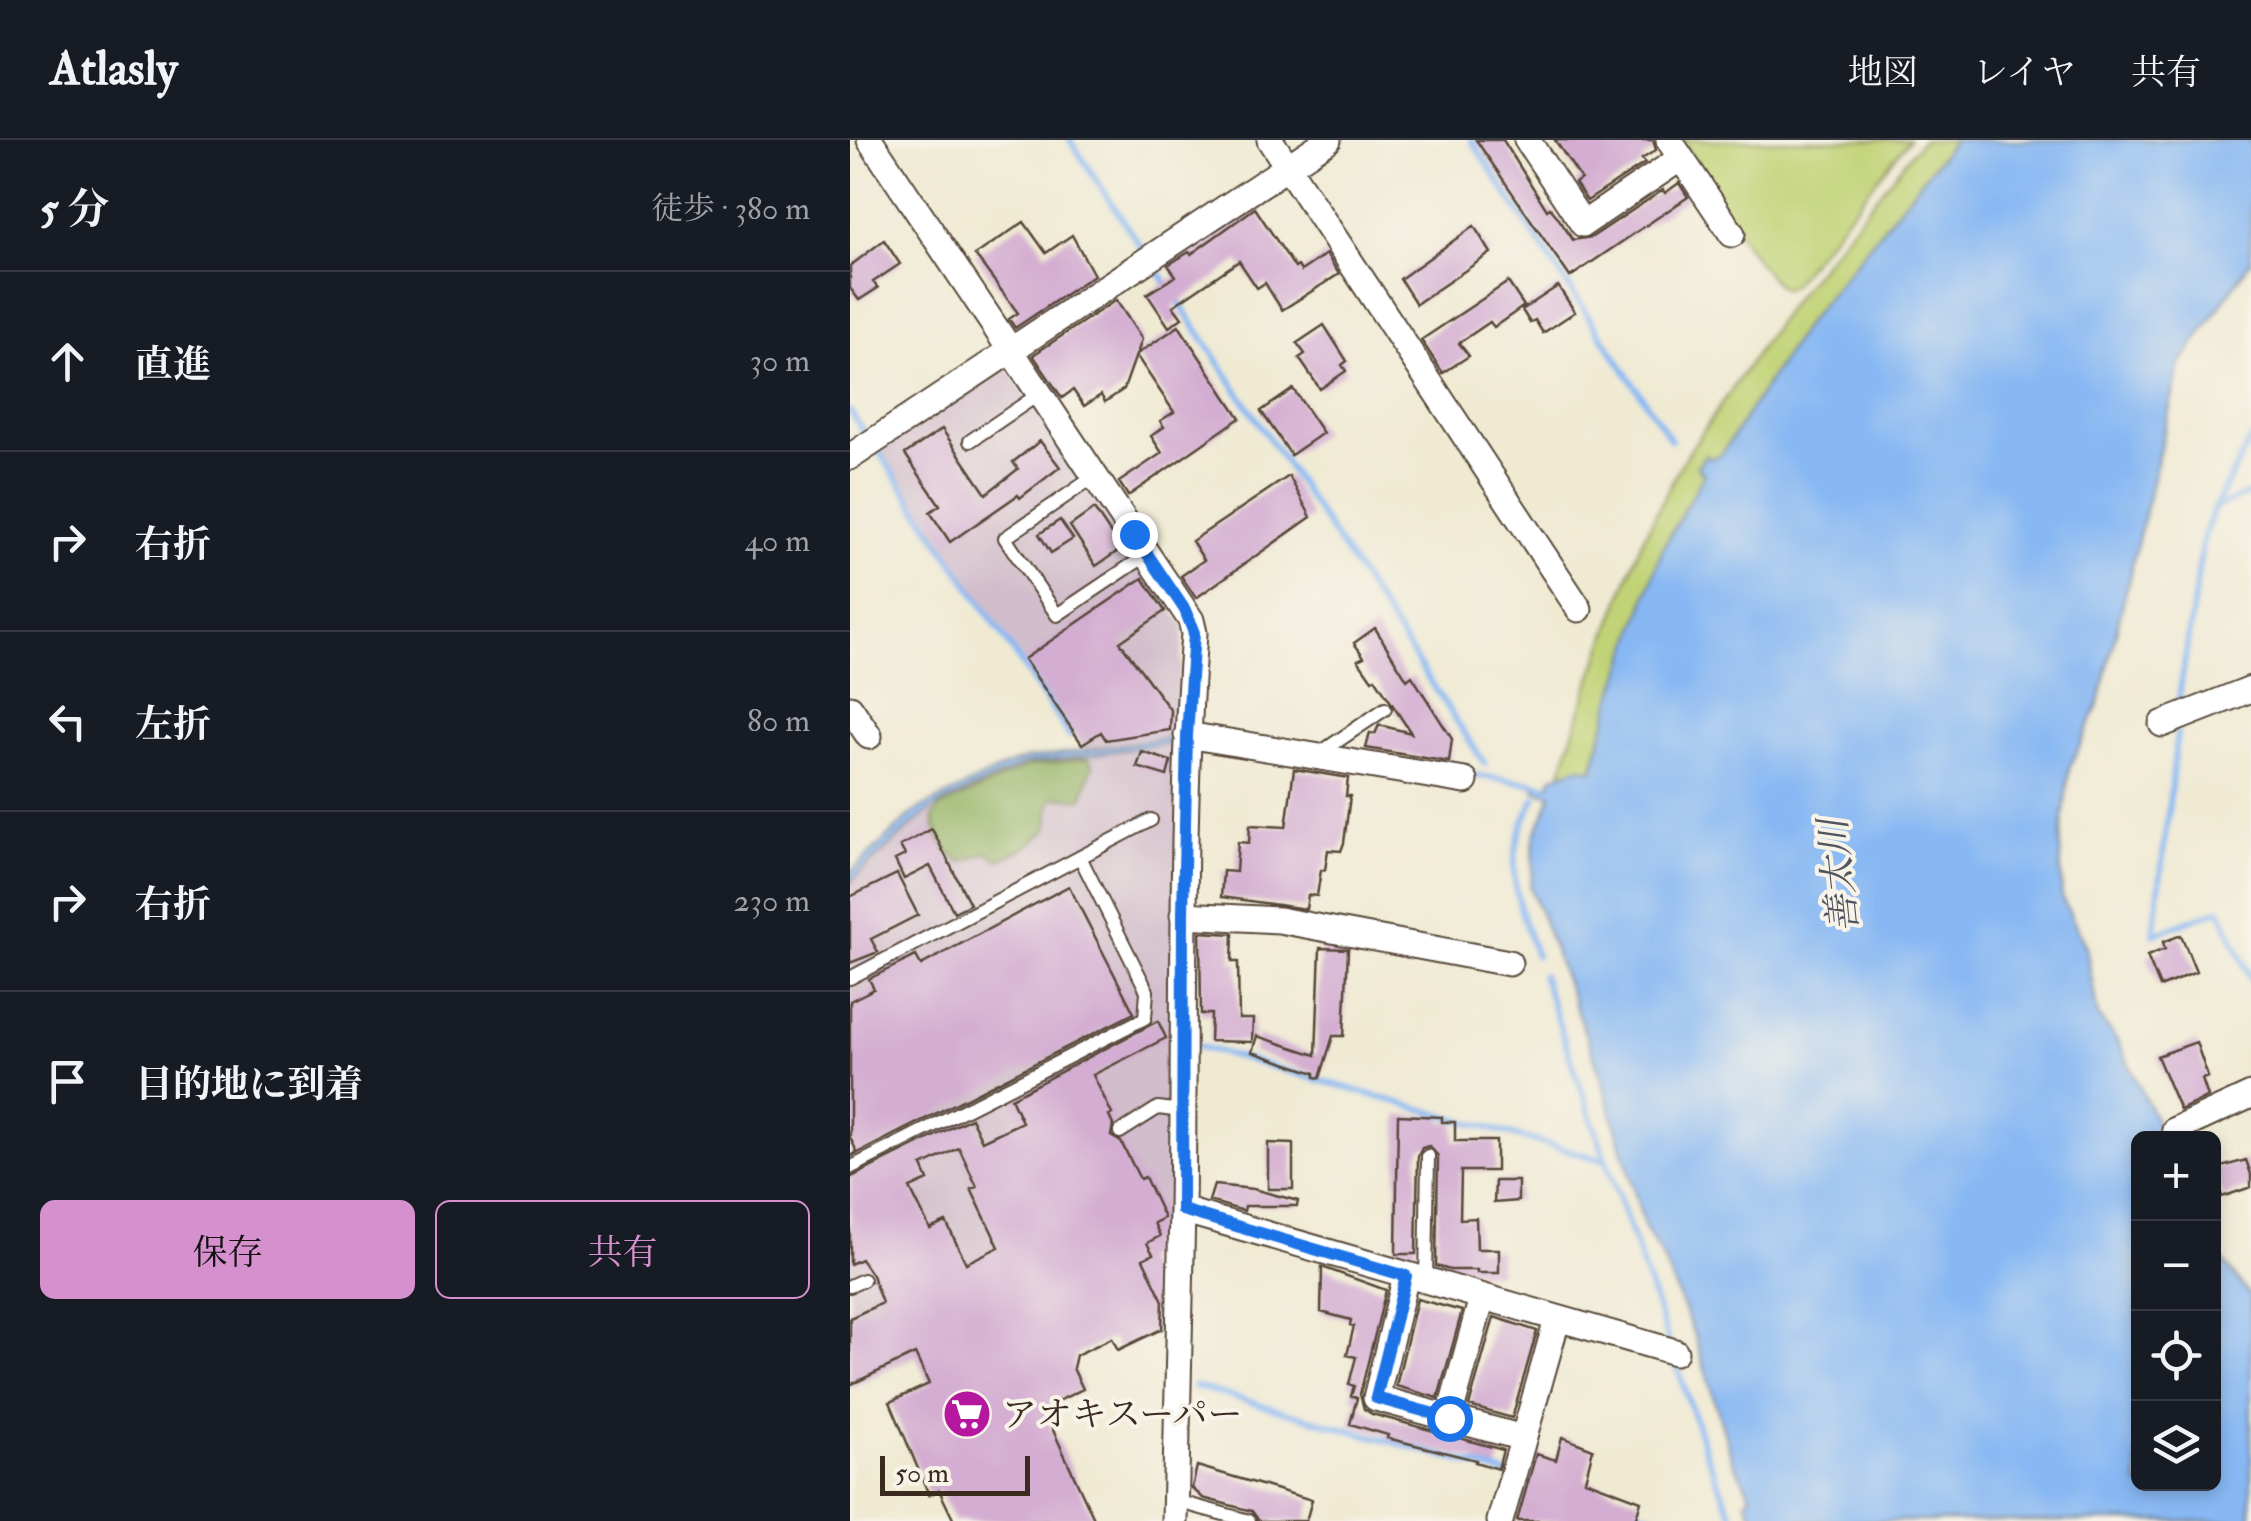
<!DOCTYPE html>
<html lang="ja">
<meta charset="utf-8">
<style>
:root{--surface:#171b24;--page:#242831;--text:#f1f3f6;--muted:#9ea1a6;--line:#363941;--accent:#d690ce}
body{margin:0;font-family:"IM FELL Double Pica","Noto Serif JP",serif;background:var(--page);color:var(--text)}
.controls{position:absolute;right:30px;bottom:30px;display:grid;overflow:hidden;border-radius:15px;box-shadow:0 5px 15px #0003}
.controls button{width:90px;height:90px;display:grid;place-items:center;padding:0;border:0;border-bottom:2px solid var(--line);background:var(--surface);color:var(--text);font:50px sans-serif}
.scale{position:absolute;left:30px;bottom:25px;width:150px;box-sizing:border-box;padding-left:10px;border:5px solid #3b2a1e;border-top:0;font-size:28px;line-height:35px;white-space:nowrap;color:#3b2a1e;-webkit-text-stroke:8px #f7f3e8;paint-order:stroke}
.stop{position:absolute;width:30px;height:30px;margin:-22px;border:8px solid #1a73e8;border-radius:50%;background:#fff}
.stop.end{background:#1a73e8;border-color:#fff;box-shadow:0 2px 10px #0008}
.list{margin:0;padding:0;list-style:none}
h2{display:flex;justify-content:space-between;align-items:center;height:130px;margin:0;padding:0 40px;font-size:42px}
h2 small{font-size:32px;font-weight:400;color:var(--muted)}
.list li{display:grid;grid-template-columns:65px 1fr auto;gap:30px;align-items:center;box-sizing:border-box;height:180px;padding:0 40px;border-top:2px solid var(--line)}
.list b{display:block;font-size:38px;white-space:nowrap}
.list em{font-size:32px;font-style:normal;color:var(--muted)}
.actions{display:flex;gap:20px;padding:30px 40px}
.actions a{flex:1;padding:22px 0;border:2px solid var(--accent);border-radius:15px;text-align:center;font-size:35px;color:var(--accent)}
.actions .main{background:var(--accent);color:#111}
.icon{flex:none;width:55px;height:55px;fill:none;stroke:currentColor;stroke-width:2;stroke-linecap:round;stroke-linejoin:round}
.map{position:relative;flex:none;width:1401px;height:1381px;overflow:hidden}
header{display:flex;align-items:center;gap:60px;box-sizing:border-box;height:140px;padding:0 50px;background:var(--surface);border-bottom:2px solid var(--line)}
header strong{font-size:48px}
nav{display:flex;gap:55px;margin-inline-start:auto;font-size:35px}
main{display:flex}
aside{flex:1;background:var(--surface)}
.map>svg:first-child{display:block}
</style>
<header>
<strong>Atlasly</strong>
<nav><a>地図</a><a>レイヤ</a><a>共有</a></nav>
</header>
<main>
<aside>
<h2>5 分<small>徒歩 · 380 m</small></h2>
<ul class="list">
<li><svg class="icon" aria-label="ahead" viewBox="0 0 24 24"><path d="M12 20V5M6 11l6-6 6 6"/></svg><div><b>直進</b></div><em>30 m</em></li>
<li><svg class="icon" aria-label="right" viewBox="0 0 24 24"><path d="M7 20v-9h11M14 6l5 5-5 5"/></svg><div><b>右折</b></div><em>40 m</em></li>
<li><svg class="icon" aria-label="left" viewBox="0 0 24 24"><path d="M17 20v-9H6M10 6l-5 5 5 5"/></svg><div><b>左折</b></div><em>80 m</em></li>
<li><svg class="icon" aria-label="right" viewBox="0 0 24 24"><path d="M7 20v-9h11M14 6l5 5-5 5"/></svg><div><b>右折</b></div><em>230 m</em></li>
<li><svg class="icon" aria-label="arrive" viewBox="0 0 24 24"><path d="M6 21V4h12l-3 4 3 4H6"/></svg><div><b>目的地に到着</b></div></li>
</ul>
<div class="actions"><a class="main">保存</a><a>共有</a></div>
</aside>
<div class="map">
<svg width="1401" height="1381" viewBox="0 0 1401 1381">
<rect width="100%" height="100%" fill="#f7f3e8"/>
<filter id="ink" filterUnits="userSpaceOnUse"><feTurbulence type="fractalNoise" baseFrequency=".01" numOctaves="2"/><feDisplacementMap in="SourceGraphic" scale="20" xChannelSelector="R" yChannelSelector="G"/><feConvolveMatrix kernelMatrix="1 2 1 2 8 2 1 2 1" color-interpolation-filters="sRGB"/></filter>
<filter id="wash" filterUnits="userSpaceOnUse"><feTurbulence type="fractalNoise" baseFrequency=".0048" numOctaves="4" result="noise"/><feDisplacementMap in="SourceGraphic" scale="40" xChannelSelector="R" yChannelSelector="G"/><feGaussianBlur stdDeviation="2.25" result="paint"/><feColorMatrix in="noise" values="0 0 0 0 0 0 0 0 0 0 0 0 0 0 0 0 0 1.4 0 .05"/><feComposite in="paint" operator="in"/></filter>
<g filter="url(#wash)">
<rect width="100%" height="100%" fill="#f0ead3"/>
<!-- industrial -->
<path fill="#d1bdcb" d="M150,229L159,230L164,235L334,486L326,597L234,610L29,309Z
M329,602L322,1095L0,1248V742L69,678L89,665L174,624Z"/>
<!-- green -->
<path fill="#c1d376" stroke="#7e7e4a" stroke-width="2.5" d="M833,0H1059L941,146L933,149C903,128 855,35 833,0Z
M1072,0H1104L955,185L871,315L859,318L855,315L848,326L854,334L812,410L762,559L742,630L711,633L738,547L791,403L832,322L940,164Z"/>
<!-- forest -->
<path fill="#98b567" stroke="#6a7042" stroke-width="2.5" d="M239,618L243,625L232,658C198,660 200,647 198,689L175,708L149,720L137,712L112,722C97,716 85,693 83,677L89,668L178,626Z"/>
<!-- water -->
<path fill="#87b8f3" stroke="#617188" stroke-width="2.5" d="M1104,0H1401V121L1330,225L1249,563L1219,629L1210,706L1212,758L1236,807L1248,876L1269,903L1314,998H1288V1344H1364V1109L1401,1157V1381H906L896,1360L901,1355L883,1321L845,1197L812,1116L795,1088L750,933L680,746C686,727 681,707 685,695C690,682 697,669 701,655L685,650L687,644L699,645L703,636L730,627L743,630L762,559L812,410L854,334L847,327L855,315L859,318L871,315L955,185Z
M323,597V603L174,624L89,665L70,678L0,742V733L64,672L161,624L176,619Z"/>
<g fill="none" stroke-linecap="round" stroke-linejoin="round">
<!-- stream -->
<path stroke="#87b8f3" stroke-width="6" d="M220,0L293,110
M621,0L821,300
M307,129L635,624
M0,271L15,294
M29,312L220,596
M1366,367L1401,353
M1327,571L1353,400L1364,368L1401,299
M1327,593L1304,794L1370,769L1401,840
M622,635L695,645
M686,657C651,717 664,755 686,816
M692,835L818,1200
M341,904L756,1021
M825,1220L857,1316L885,1381
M344,1246L656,1334
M780,1369L821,1381"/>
</g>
<g id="blocks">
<!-- building -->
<path fill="#d4aed2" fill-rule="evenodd" d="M626,0H653L697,70L700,68L707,76L723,100L742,97L813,50L815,53L829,43L838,57L720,137Z
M705,0H803L806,10L792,19L795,23L737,61L725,43L731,39Z
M405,68L445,128L448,126L451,131L476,114L489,134L432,170L415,143L407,148L389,121L323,166L332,178L319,187L297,154L326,136L318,125L339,112L341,114Z
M174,82L196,113L222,95L244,135L165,188L159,179L168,173L125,115Z
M624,86L641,113L566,164L550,139Z
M34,100L50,124L23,142L28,148L9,160L0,148V126Z
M658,142L674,166L644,187L640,182L609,203L619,216L593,233L571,200Z
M708,146L725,172L693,193L685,180L680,183L672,170Z
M266,160L292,199L287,214L329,186L390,278L278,356L269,342L312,313L301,296L314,287L310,281L324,272L286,215L274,249L255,262L251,255L234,266L223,250L212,258L183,215Z
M474,185L497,221L492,225L496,231L470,249L449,218L455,214L447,203Z
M443,249L473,293L441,315L411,271Z
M92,289L136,354L168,329L163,322L190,301L210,327L170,358L168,355L100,402L80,372L90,365L55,314Z
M439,336L461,377L346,458L331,436L354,420L342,401Z
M244,369L271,409L246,426L220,386Z
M210,380L223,399L201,413L189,394Z
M293,438L315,471L270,502L321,571L320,590L256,600L251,592L232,604L174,519Z
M525,488L557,540L562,536L602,599L599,622L516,608L520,593L525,594L529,585L561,593L525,538L522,540L508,520L514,517L504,503Z
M292,612L321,621L317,636L287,627Z
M444,629L498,638L496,656H500L494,703L491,711L478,710L475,730H471L467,756L458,755L456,769L371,757L373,731L386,732L388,702L399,703L400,685L436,687Z
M82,689L120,764L104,772L80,726L54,739L45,720L55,715L50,706Z
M47,734L68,775L21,799L28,812L0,823V757Z
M219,746L284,873L0,1017L7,1012L0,997V861L24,849L19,839L37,830L66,816L71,825Z
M350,792L383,794L382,822H388L389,879H403L402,902L360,901L361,874H351Z
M1331,795L1346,832L1310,847L1297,816L1315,809L1313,802Z
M470,808L498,809L494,896H483L470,938L465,937V933L402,912L407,896L466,915Z
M308,881L316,898L243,935L262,974L259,976L263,985L261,996L271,1002L290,1039L295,1037L314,1078L304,1083L310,1096L297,1103L303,1114L293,1119L313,1161L312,1189L268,1210L262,1198L226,1215L223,1228L233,1249L206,1262L210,1271L197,1277L245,1381H104L89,1350L79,1355L40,1262L79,1244L65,1214L0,1245V1178L32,1163L22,1135L11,1119L0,1124V1038L121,978L132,1001L172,982L161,958ZM109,1008L127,1047L121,1049L149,1107L116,1123L96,1082L80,1089L60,1048L78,1040L72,1026Z
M1346,902L1358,937L1352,939L1358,957L1330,970L1307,916Z
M548,975L592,977V982H605V1001H646V1031H611L610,1079L626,1078L627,1109H649V1133H627V1130H600L586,1126L588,1016L579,1006L572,1008L568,1016L566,1114H546Z
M418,1003L443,1004V1049H418Z
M1396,1020L1401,1034V1047L1372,1057L1364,1029Z
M645,1041H668V1061L644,1063Z
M364,1045L403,1049L448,1061L447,1066H395L394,1071L359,1061Z
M472,1127L536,1150L510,1254L514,1269L522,1274L653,1310L648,1329L625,1322L626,1320L537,1298L538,1295L500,1284L507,1258L501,1256L504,1246L499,1244L506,1217L497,1215L504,1186L500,1185L501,1180L471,1172Z
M567,1159L612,1171L588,1258L546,1246Z
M644,1177L687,1191L662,1278L619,1266Z
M712,1297L743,1309L735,1340L791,1361L785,1381H667L686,1314L706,1320Z
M347,1326L462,1360L456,1381H409L402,1371L353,1358L342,1348Z"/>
</g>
</g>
<g filter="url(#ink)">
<use href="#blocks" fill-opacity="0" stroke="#564739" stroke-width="2.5"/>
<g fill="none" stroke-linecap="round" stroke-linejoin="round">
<!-- service casing -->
<g stroke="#564739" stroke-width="16">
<path id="service" d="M120,301L189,254
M245,336L155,398L207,475L298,414
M467,615L535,569
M0,838L301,680
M270,992L308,968L332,971
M0,1028L295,878L297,851L230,717
M576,1142L578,1016
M0,1146L13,1140
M326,1361L399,1381"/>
</g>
<!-- minor casing -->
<g stroke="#564739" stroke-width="29">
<path id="minor" d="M20,0L341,480L344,493C330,685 335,877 332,1070C330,1174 327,1277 325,1381
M420,0L729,469
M677,0L733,84L831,18
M819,0L882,94
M0,317L478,0
M0,568L19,596
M1312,584L1401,549
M337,595L615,641
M333,775L429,780L659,823
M1325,990L1401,955
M332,1070L825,1212
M556,1136L526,1258L673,1298
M599,1278L632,1158
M650,1381L707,1180"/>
</g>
<!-- service -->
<use href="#service" stroke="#fff" stroke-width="12"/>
<!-- minor -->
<use href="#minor" stroke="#fff" stroke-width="25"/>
</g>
</g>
<g fill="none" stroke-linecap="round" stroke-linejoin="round" filter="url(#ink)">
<!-- route -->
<path stroke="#1a73e8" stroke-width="12" d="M284,394L335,470L344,493L337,596L333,774L332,1070L556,1136L526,1258L599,1278"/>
</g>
<!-- icons -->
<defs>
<g id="supermarket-disc" transform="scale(2.5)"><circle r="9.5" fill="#b5179e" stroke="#f7f3e8"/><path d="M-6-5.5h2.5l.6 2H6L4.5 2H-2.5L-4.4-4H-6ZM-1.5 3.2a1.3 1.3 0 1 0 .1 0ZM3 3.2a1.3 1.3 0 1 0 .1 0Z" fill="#fff"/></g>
</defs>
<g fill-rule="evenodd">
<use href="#supermarket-disc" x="117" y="1274"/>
</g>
<g text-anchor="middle" stroke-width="8" stroke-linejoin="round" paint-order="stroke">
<!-- poi labels -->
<g font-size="35" fill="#3b2a1e" stroke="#f7f3e8" text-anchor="start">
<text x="152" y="1286">アオキスーパー</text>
</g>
<!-- water labels -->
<g font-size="38" font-style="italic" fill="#52555e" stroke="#f7f3e8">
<text transform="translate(988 736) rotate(-96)" y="13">善太川</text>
</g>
</g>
</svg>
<div class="controls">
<button>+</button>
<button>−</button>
<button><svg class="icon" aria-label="locate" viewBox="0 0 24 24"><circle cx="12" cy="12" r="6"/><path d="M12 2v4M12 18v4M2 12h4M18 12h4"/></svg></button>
<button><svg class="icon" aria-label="layers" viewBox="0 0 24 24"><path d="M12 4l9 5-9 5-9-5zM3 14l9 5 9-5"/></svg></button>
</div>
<div class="scale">50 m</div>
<div class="stop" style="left:599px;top:1278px"></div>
<div class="stop end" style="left:284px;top:394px"></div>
</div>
</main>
